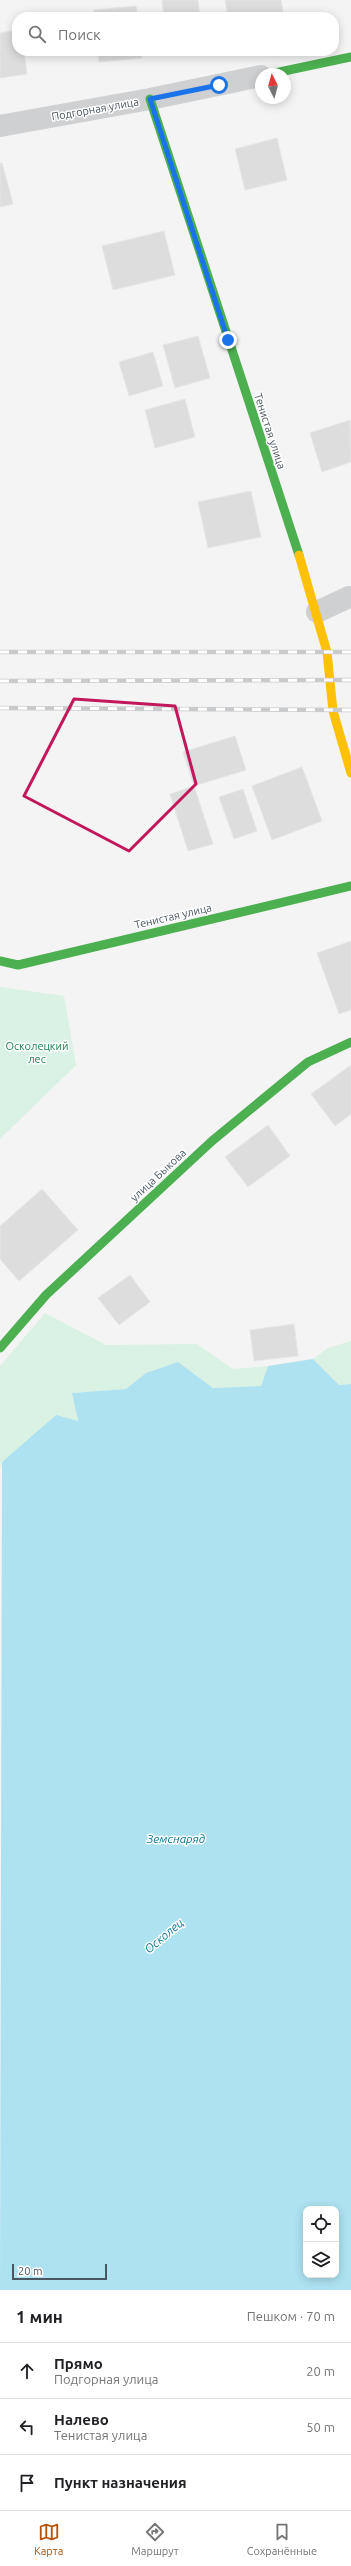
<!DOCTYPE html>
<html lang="ru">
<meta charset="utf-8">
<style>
:root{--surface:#fff;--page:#f2f2f2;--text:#202124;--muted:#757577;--line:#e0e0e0;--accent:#b45309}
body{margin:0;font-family:Ubuntu,sans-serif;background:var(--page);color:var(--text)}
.controls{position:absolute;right:12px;bottom:12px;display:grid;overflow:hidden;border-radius:8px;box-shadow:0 2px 10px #0003}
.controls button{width:36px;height:36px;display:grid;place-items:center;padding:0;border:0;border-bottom:1px solid var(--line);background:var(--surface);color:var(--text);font:20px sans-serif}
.compass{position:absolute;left:255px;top:68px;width:36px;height:36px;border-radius:50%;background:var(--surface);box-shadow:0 2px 10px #0003;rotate:354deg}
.scale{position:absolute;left:12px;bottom:10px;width:95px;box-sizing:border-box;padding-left:4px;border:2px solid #4a5661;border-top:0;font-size:11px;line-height:14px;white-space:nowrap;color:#4a5661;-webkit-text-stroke:3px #fff;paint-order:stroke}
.stop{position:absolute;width:12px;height:12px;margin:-9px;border:3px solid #1a73e8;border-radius:50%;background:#fff}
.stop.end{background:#1a73e8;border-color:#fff;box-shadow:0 1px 4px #0008}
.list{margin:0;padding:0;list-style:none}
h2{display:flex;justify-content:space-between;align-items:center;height:52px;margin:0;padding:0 16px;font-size:17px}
h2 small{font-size:13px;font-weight:400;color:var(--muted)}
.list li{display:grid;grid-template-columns:26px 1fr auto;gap:12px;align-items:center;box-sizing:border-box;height:56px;padding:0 16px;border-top:1px solid var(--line)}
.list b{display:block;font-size:15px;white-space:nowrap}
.list p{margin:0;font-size:13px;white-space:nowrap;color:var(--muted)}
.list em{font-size:13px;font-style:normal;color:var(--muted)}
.icon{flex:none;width:22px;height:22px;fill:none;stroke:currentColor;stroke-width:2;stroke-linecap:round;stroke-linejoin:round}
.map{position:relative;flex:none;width:351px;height:2290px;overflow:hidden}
.search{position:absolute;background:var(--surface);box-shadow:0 2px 10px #0003;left:12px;right:12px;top:12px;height:44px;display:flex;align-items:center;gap:10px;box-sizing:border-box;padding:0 14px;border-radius:16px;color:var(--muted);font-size:15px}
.sheet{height:220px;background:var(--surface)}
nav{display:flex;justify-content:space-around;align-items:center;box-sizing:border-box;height:56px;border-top:1px solid var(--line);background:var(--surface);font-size:11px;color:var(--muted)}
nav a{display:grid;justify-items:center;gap:2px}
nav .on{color:var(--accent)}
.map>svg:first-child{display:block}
</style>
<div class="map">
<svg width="351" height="2290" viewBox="0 0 351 2290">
<rect width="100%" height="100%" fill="#f4f4f4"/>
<!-- green -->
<path fill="#d9f2e3" d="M0,987L64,996L76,1065L0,1139Z
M45,1313L106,1345L197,1344L233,1369L268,1366L261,1386L213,1388L178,1362L146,1373L126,1389L72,1393L78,1422L2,1461L0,1469V1366Z
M351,1341V1384L339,1385L313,1359L328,1348Z"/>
<!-- water -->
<path fill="#aee2f0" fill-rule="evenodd" d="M313,1359L339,1385L351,1384V2290H0L2,1462L56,1415L78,1421L72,1393L126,1389L146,1373L178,1362L213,1388L261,1386L268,1366ZM306,2209H336V2275H306Z"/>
<!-- building -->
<path fill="#ddddde" stroke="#e5e6e7" d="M162,0H198L200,17H164Z
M225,0H281L284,17H228Z
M136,6L138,17H94V10Z
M17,30V51H24L27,74L0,78V33Z
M98,51H141L142,58L99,62Z
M277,138L287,180L245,190L235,149Z
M2,163L13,204L0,207V164Z
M164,231L175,275L113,290L102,246Z
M198,336L210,378L175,388L163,345Z
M153,352L163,386L129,396L119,362Z
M185,399L195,437L155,448L145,410Z
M350,420L351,462L322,472L310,433Z
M251,491L261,537L208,548L198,502Z
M235,736L246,770L194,786L183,752Z
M302,767L322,821L272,840L252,786Z
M194,786L213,844L188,851L170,794Z
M243,789L257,831L234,839L219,797Z
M351,941V1010L339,1014L317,953Z
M351,1065V1114L335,1126L311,1094Z
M268,1125L290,1156L248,1187L225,1157Z
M42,1189L78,1230L19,1281L0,1259V1226Z
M130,1275L150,1302L119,1325L98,1298Z
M294,1324L298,1356L254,1361L250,1330Z"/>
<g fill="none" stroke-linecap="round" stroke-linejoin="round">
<!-- street -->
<path stroke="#ced0d2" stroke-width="22" d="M0,126L150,99L261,76
M317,612L349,597"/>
<!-- fast -->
<path stroke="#4caf50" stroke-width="9" d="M270,74L351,57
M150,99L299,555
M0,961L18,965L351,886
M0,1348L46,1295L212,1141L308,1062L351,1042"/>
<!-- slow -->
<path stroke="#ffc107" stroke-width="9" d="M299,555L327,652L333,711L351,773"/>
<!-- rail casing -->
<g stroke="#c9cacc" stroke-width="4.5">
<path id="rail" d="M0,652H351
M0,681L351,680
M0,708L351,710"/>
</g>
<!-- rail -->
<use href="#rail" stroke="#fff" stroke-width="3" stroke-dasharray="9" stroke-linecap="butt"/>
</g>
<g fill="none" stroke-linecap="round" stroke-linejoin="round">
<!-- route -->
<path stroke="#1a73e8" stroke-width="5" d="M219,85L150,99L228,340"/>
</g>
<!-- marked area -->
<path fill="none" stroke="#c2185b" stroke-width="3" stroke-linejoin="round" d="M74,699L175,706L196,784L129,851L24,796Z"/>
<g text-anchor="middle" stroke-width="3" stroke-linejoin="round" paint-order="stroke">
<!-- street labels -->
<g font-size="11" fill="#4a5661" stroke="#fff">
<text transform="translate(95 109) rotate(-10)" y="4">Подгорная улица</text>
<text transform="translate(270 431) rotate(72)" y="4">Тенистая улица</text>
<text transform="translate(173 916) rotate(-13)" y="4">Тенистая улица</text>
<text transform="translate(158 1175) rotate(-43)" y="4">улица Быкова</text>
</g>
<!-- park labels -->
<g font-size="11" fill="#17864f" stroke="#fff">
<text x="37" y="1050">Осколецкий<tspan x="37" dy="13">лес</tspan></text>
</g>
<!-- water labels -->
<g font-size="12" font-style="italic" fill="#0c7c9b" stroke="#fff">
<text x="176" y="1843">Земснаряд</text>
<text transform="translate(164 1936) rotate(-40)" y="4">Осколец</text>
</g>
</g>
</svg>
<div class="controls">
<button><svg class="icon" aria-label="locate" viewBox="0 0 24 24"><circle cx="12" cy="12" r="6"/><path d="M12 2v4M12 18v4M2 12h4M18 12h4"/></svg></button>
<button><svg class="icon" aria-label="layers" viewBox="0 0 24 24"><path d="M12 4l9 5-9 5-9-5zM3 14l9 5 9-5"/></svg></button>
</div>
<svg class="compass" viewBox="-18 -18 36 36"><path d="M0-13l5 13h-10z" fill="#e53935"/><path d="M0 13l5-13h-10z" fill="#757577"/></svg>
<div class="scale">20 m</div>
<div class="stop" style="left:219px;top:85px"></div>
<div class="stop end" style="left:228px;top:340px"></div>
<div class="search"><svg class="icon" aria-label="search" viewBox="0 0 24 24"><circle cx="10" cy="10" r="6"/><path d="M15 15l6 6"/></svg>Поиск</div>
</div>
<section class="sheet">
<h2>1 мин<small>Пешком · 70 m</small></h2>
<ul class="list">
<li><svg class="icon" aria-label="ahead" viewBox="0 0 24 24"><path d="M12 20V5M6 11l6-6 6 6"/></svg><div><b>Прямо</b><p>Подгорная улица</p></div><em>20 m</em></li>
<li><svg class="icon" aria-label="left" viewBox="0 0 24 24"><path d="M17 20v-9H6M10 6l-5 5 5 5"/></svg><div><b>Налево</b><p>Тенистая улица</p></div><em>50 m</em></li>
<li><svg class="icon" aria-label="arrive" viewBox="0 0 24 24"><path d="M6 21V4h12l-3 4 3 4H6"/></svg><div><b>Пункт назначения</b></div></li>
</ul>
</section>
<nav>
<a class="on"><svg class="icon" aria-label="map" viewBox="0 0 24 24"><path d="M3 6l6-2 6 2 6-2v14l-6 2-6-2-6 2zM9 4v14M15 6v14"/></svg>Карта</a>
<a><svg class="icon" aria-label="directions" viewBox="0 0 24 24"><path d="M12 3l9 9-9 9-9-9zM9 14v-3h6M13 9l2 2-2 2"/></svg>Маршрут</a>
<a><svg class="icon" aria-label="saved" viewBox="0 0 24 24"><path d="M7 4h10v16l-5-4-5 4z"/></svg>Сохранённые</a>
</nav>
